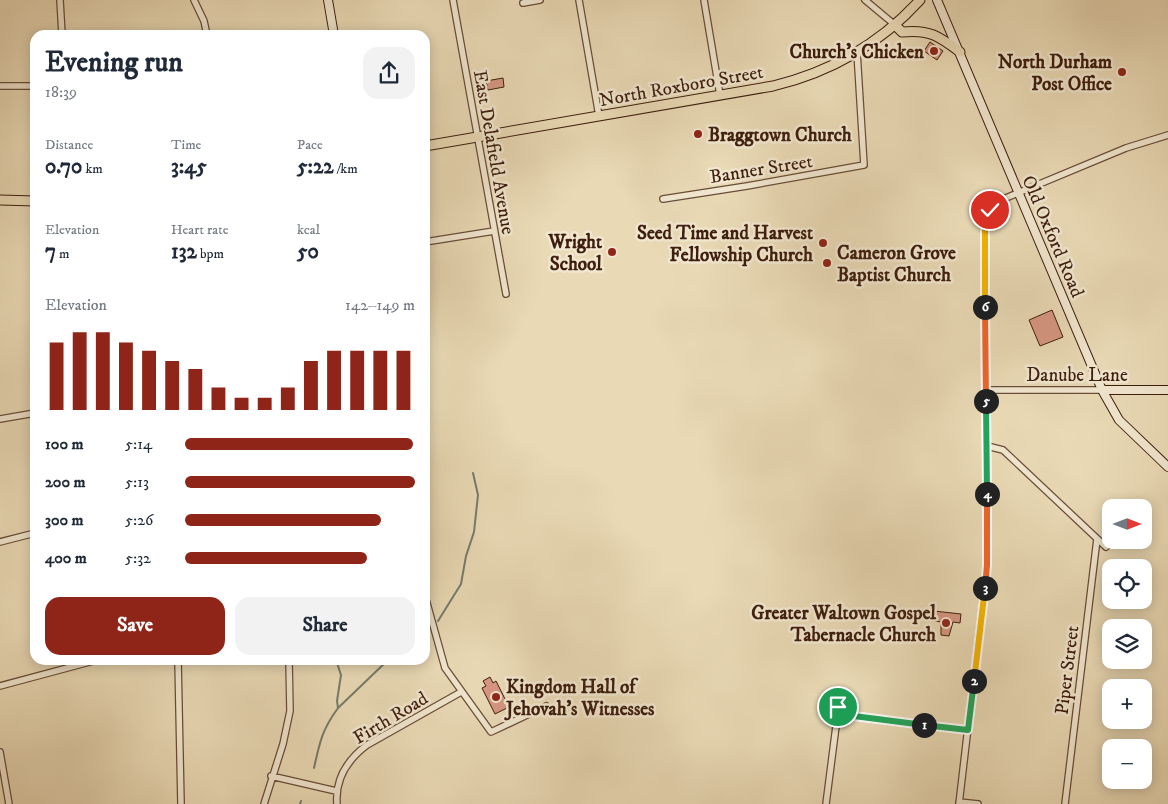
<!DOCTYPE html>
<meta charset="utf-8">
<style>
body{margin:0;font-family:"IM FELL DW Pica",serif;background:#f2f2f3;color:#1f2937;height:100vh;display:flex;flex-direction:column;font-size:19px;white-space:nowrap}
*{box-sizing:border-box;margin:0}
p{font-size:16px;color:#747a83}
.icon{flex:none;width:28px;height:28px;fill:none;stroke:currentColor;stroke-width:2;stroke-linecap:round;stroke-linejoin:round}
.map{position:relative;flex:1;overflow:hidden}
.panel{position:absolute;left:30px;top:30px;width:400px;height:635px;display:flex;flex-direction:column;background:#fff;border-radius:15px;box-shadow:0 2px 12px #0003}
.panel>*{flex:none}
.needle{width:32px;rotate:90deg}
.controls{position:absolute;left:1102px;top:499px;display:grid;gap:10px}
.controls a{display:grid;place-items:center;width:50px;height:50px;border-radius:10px;background:#fff;box-shadow:0 2px 12px #0003;font-size:25px}
.pin{position:absolute;display:grid;place-items:center;width:42px;height:42px;color:#fff;margin:-21px;border:2px solid #fff;border-radius:50%;box-shadow:0 1px 5px #0007}
.km{position:absolute;width:25px;height:25px;margin:-12px;border-radius:50%;background:#222;color:#fff;font-size:14px;line-height:25px;text-align:center}
.round{display:grid;place-items:center;flex:none;width:52px;height:52px;border-radius:15px;background:#f2f2f3}
.head{display:flex;align-items:center;justify-content:space-between;height:85px;padding:0 15px}
h1{font-size:28px;font-weight:700;line-height:38px}
.figures{display:grid;grid-template-columns:repeat(3,1fr);gap:8px;height:85px;padding:5px 15px}
.figures div{display:grid;align-content:center}
.figures b{font-size:21px;font-weight:700}
.figures small{font-size:14px;font-weight:400}
.figures p{font-size:14px}
.chart{height:140px;padding:10px 15px}
.chart p{display:flex;justify-content:space-between}
.chart svg{width:100%;height:90px;margin-top:5px;stroke:#8f2418;stroke-width:6}
.primary-button{display:flex;gap:10px;margin-top:auto;padding:10px 15px}
.primary-button a{flex:1;height:58px;border-radius:15px;background:#8f2418;color:#fff;font-size:20px;font-weight:700;line-height:58px;text-align:center}
.primary-button a+a{background:#f2f2f3;color:#1f2937}
ul{padding:0 15px;list-style:none;font-size:16px}
li{display:grid;grid-template-columns:80px 60px 1fr;align-items:center;height:38px}
li i{height:12px;border-radius:6px;background:#8f2418}
.map>svg:first-child{display:block}
.lines{fill:none;stroke-linecap:round;stroke-linejoin:round}
.stream{stroke:#747c6c;stroke-width:2}
.building{fill:#d79682;stroke:#3d1e0e}
.street-casing{stroke:#684d38;stroke-width:8}
.secondary-casing{stroke:#3d1e0e;stroke-width:10}
.primary-casing{stroke:#3d1e0e;stroke-width:11}
.street{stroke:#f1e6cf;stroke-width:5.5}
.secondary{stroke:#f1e6cf;stroke-width:8}
.primary{stroke:#e9d9b5;stroke-width:9}
.split-1-casing{stroke:#fff;stroke-width:10}
.split-2-casing{stroke:#fff;stroke-width:10}
.split-3-casing{stroke:#fff;stroke-width:10}
.split-4-casing{stroke:#fff;stroke-width:10}
.split-5-casing{stroke:#fff;stroke-width:10}
.split-6-casing{stroke:#fff;stroke-width:10}
.split-7-casing{stroke:#fff;stroke-width:10}
.split-1{stroke:#22a559;stroke-width:6}
.split-2{stroke:#22a559;stroke-width:6}
.split-3{stroke:#f5b400;stroke-width:6}
.split-4{stroke:#f0652b;stroke-width:6}
.split-5{stroke:#22a559;stroke-width:6}
.split-6{stroke:#f0652b;stroke-width:6}
.split-7{stroke:#f5b400;stroke-width:6}
.poi-dot{fill:#8f2418;stroke:#f1e6cf;stroke-width:2}
.labels{text-anchor:middle;stroke-width:5;stroke-linejoin:round;paint-order:stroke}
.poi-label{font-size:19px;font-weight:bold;fill:#3d1e0e;stroke:#f1e6cf;text-anchor:end}
.street-label{font-size:19px;fill:#3d1e0e;stroke:#f1e6cf}
</style>
<div class="map">
<svg width="1168" height="804" viewBox="0 0 1168 804">
<rect width="100%" height="100%" fill="#e9d9b5"/>
<filter id="stains"><feTurbulence type="fractalNoise" baseFrequency=".004" numOctaves="4"/><feColorMatrix values="0 0 0 0 .2 0 0 0 0 .09 0 0 0 0 .02 0 0 0 .5 -.17"/></filter>
<radialGradient id="worn" r=".72"><stop offset=".6" stop-color="#630" stop-opacity="0"/><stop offset="1" stop-color="#630" stop-opacity=".3"/></radialGradient>
<g class="lines">
<path class="stream" d="M438,621L461,584L466,556L474,532L478,495L473,473
M336,660L341,675L337,701L338,708
M314,768C320,741 322,730 338,708L388,660
M300,804L301,801"/>
</g>
<path class="building" d="M930,42L943,51L937,60L924,51Z
M503,78L504,87L488,90L486,81Z
M1052,310L1063,337L1040,346L1029,320Z
M916,609L961,614L960,623L953,622L949,636L941,635V622L915,618Z
M490,677L493,683L496,681L509,707L495,714L482,688L486,686L483,681Z"/>
<g class="lines">
<defs>
<path id="street" d="M60,0L62,35
M194,0L204,21L207,35
M453,0L506,294
M579,0L599,116
M704,0L720,95
M865,0L895,25
M523,3L540,0
M0,86H35
M663,199L747,186L864,165L857,52
M425,242L494,231
M986,390H1102
M0,419L35,413
M987,446L1003,450L1106,547
M0,542L35,533
M425,596L445,668L491,732L546,706
M178,660L181,804
M0,686L97,660
M838,714L968,730
M0,752L9,804
M271,776L336,791
M959,802L978,804
M264,804L283,744L290,711L289,660
M337,804C335,779 347,760 367,745L461,692
M826,804L839,703
M959,804L987,565L985,233C985,218 989,209 1001,200L1126,148L1168,135
M1065,804L1097,539"/>
<path id="secondary" d="M328,0L334,35
M937,0L1102,390L1119,420L1168,467
M1102,390H1168"/>
<path id="primary" d="M895,25L902,32C929,29 939,36 960,52
M425,146L773,86C831,72 879,45 920,0
M0,200L35,201"/>
</defs>
<use href="#street" class="street-casing"/>
<use href="#secondary" class="secondary-casing"/>
<use href="#primary" class="primary-casing"/>
<use href="#street" class="street"/>
<use href="#secondary" class="secondary"/>
<use href="#primary" class="primary"/>
</g>
<g class="lines">
<defs>
<path id="split-1" d="M838,707V714L924,725"/>
<path id="split-2" d="M924,725L968,730L974,681"/>
<path id="split-3" d="M974,681L985,588"/>
<path id="split-4" d="M985,588L987,565V494"/>
<path id="split-5" d="M986,401L987,494"/>
<path id="split-6" d="M985,307L986,401"/>
<path id="split-7" d="M985,307V231L990,210"/>
</defs>
<use href="#split-1" class="split-1-casing"/>
<use href="#split-2" class="split-2-casing"/>
<use href="#split-3" class="split-3-casing"/>
<use href="#split-4" class="split-4-casing"/>
<use href="#split-5" class="split-5-casing"/>
<use href="#split-6" class="split-6-casing"/>
<use href="#split-7" class="split-7-casing"/>
<use href="#split-1" class="split-1"/>
<use href="#split-2" class="split-2"/>
<use href="#split-3" class="split-3"/>
<use href="#split-4" class="split-4"/>
<use href="#split-5" class="split-5"/>
<use href="#split-6" class="split-6"/>
<use href="#split-7" class="split-7"/>
</g>
<g class="poi-dot">
<circle cx="934" cy="51" r="5"/>
<circle cx="1122" cy="72" r="5"/>
<circle cx="698" cy="134" r="5"/>
<circle cx="823" cy="243" r="5"/>
<circle cx="612" cy="252" r="5"/>
<circle cx="827" cy="263" r="5"/>
<circle cx="946" cy="623" r="5"/>
<circle cx="496" cy="697" r="5"/>
</g>
<g class="labels">
<g class="poi-label">
<text x="924" y="58">Church's Chicken</text>
<text x="1112" y="68">North Durham<tspan x="1112" dy="22">Post Office</tspan></text>
<text x="708" y="141" text-anchor="start">Braggtown Church</text>
<text x="813" y="239">Seed Time and Harvest<tspan x="813" dy="22">Fellowship Church</tspan></text>
<text x="602" y="248">Wright<tspan x="602" dy="22">School</tspan></text>
<text x="837" y="259" text-anchor="start">Cameron Grove<tspan x="837" dy="22">Baptist Church</tspan></text>
<text x="936" y="619">Greater Waltown Gospel<tspan x="936" dy="22">Tabernacle Church</tspan></text>
<text x="506" y="693" text-anchor="start">Kingdom Hall of<tspan x="506" dy="22">Jehovah’s Witnesses</tspan></text>
</g>
<g class="street-label">
<text transform="translate(681 85) rotate(-10)" y="7">North Roxboro Street</text>
<text transform="translate(495 152) rotate(80)" y="7">East Delafield Avenue</text>
<text transform="translate(761 168) rotate(-9)" y="7">Banner Street</text>
<text transform="translate(1054 236) rotate(67)" y="7">Old Oxford Road</text>
<text x="1077" y="381">Danube Lane</text>
<text transform="translate(1066 670) rotate(-83)" y="7">Piper Street</text>
<text transform="translate(390 717) rotate(-31)" y="7">Firth Road</text>
</g>
</g>
<rect width="100%" height="100%" filter="url(#stains)"/>
<rect width="100%" height="100%" fill="url(#worn)"/>
</svg>
<div class="controls">
<a><svg class="needle" viewBox="-14 -14 28 28"><path d="M0-13l5 13h-10z" fill="#e53935"/><path d="M0 13l5-13h-10z" fill="#747a83"/></svg></a>
<a><svg class="icon" aria-label="locate" viewBox="0 0 24 24"><circle cx="12" cy="12" r="6"/><path d="M12 2v4M12 18v4M2 12h4M18 12h4"/></svg></a>
<a><svg class="icon" aria-label="layers" viewBox="0 0 24 24"><path d="M12 4l9 5-9 5-9-5zM3 14l9 5 9-5"/></svg></a>
<a>+</a>
<a>−</a>
</div>
<div class="pin" style="left:838px;top:707px;background:#1e9e55"><svg class="icon" aria-label="arrive" viewBox="0 0 24 24"><path d="M6 21V4h12l-3 4 3 4H6"/></svg></div>
<div class="pin" style="left:990px;top:210px;background:#d93025"><svg class="icon" aria-label="check" viewBox="0 0 24 24"><path d="M5 12l5 5 9-10"/></svg></div>
<b class="km" style="left:924px;top:725px">1</b>
<b class="km" style="left:974px;top:681px">2</b>
<b class="km" style="left:985px;top:588px">3</b>
<b class="km" style="left:987px;top:494px">4</b>
<b class="km" style="left:986px;top:401px">5</b>
<b class="km" style="left:985px;top:307px">6</b>
<section class="panel">
<div class="head"><div><h1>Evening run</h1><p>18:39</p></div><a class="round"><svg class="icon" aria-label="share" viewBox="0 0 24 24"><path d="M12 15V3M7 8l5-5 5 5M5 13v7h14v-7"/></svg></a></div>
<div class="figures">
<div><p>Distance</p><b>0.70<small> km</small></b></div>
<div><p>Time</p><b>3:45</b></div>
<div><p>Pace</p><b>5:22<small> /km</small></b></div>
</div>
<div class="figures">
<div><p>Elevation</p><b>7<small> m</small></b></div>
<div><p>Heart rate</p><b>132<small> bpm</small></b></div>
<div><p>kcal</p><b>50</b></div>
</div>
<div class="chart"><p><span>Elevation</span>142–149 m</p>
<svg viewBox="0 0 160 44" preserveAspectRatio="none"><path d="M5 44V11M15 44V6M25 44V6M35 44V11M45 44V15M55 44V20M65 44V24M75 44V33M85 44V38M95 44V38M105 44V33M115 44V20M125 44V15M135 44V15M145 44V15M155 44V15"/></svg>
</div>
<ul>
<li><b>100 m</b>5:14<i style="width:99%"></i></li>
<li><b>200 m</b>5:13<i style="width:100%"></i></li>
<li><b>300 m</b>5:26<i style="width:85%"></i></li>
<li><b>400 m</b>5:32<i style="width:79%"></i></li>
</ul>
<div class="primary-button"><a>Save</a><a>Share</a></div>
</section>
</div>
